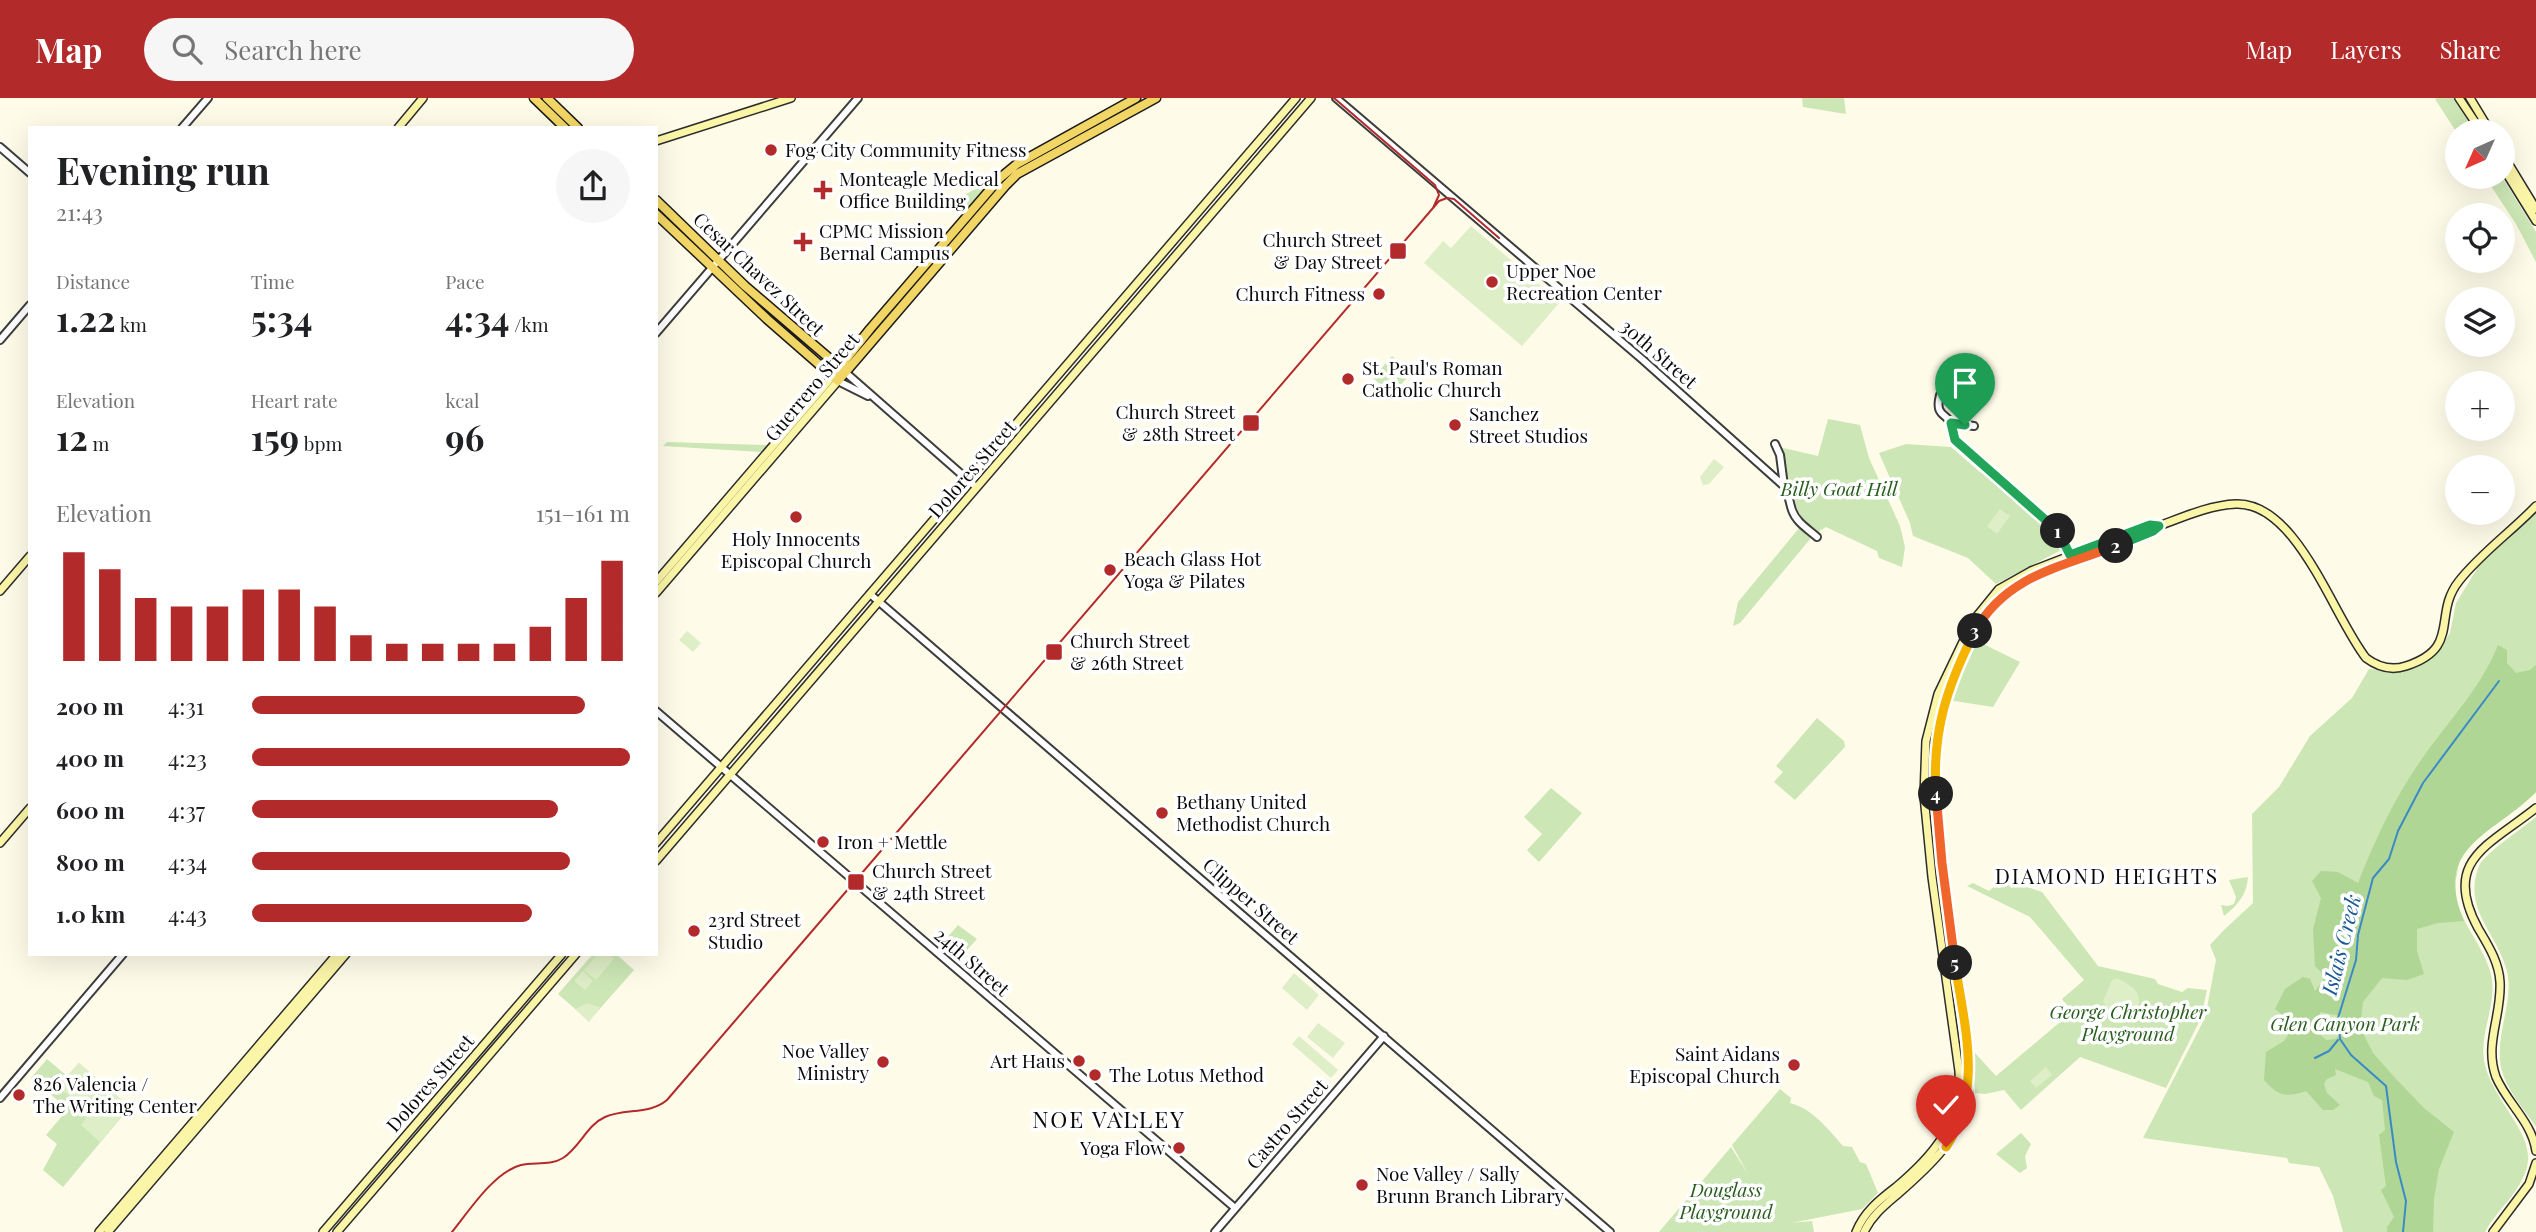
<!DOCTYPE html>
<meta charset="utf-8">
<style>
body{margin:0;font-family:"Playfair Display",serif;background:#f6f6f6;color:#202124;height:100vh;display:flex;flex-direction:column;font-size:26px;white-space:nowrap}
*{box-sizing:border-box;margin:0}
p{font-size:23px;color:#757577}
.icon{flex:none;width:38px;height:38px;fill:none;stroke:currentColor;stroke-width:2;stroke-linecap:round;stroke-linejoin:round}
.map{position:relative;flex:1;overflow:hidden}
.details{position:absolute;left:28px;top:28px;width:630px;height:830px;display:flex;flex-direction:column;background:#fff;border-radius:0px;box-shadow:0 7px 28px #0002}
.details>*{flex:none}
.needle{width:46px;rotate:225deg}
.fabs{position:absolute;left:2445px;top:21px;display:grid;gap:14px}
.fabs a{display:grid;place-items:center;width:70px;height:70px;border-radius:50%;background:#fff;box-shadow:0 7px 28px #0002;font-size:35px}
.pin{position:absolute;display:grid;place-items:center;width:60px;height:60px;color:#fff;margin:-72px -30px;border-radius:50% 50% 50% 0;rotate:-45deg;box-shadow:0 0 7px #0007}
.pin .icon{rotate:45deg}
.km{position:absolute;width:35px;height:35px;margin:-18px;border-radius:50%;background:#222;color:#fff;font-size:19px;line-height:35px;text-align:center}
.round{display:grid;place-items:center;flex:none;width:74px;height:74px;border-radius:37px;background:#f6f6f6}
.head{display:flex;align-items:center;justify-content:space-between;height:119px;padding:0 28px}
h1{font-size:38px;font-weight:700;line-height:52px}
.figures{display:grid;grid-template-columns:repeat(3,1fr);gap:10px;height:119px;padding:7px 28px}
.figures div{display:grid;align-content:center}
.figures b{font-size:35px;font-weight:700}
.figures small{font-size:19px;font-weight:400}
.figures p{font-size:19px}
.chart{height:196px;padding:14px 28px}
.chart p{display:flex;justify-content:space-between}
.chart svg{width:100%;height:126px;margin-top:7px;stroke:#b32a2b;stroke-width:6}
ul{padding:0 28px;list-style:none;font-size:23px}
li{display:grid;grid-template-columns:112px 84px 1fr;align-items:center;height:52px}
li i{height:18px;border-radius:9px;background:#b32a2b}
header{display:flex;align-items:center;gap:42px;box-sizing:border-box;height:98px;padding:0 35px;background:#b32a2b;color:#fff}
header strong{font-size:33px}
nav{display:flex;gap:38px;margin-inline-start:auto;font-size:24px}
.search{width:490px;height:63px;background:#f6f6f6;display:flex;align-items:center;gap:18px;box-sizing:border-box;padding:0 24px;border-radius:38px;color:#757577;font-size:26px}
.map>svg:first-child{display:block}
.green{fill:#cce6b5}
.forest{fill:#b0d695;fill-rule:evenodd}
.pitch{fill:#deeec6}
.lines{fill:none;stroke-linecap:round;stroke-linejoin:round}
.stream{stroke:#3b89c6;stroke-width:2}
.tertiary-casing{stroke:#3d3d3d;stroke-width:10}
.secondary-casing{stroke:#2c2c2c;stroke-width:10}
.primary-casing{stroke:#1b1b1b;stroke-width:11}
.tertiary{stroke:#fff;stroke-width:6}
.secondary{stroke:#fbf6a7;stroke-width:7}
.primary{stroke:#f2d665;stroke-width:8}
.tram{stroke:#b32a2b;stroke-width:2}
.split-1-casing{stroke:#fff;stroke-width:14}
.split-2-casing{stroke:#fff;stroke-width:14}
.split-3-casing{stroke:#fff;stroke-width:14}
.split-4-casing{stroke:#fff;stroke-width:14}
.split-5-casing{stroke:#fff;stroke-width:14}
.split-6-casing{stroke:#fff;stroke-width:14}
.split-1{stroke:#22a559;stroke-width:9}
.split-2{stroke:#22a559;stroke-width:9}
.split-3{stroke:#f0652b;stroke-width:9}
.split-4{stroke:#f5b400;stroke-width:9}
.split-5{stroke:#f0652b;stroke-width:9}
.split-6{stroke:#f5b400;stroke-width:9}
.poi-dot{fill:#b32a2b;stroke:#fff;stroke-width:2.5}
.labels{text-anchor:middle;stroke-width:7;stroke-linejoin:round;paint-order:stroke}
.poi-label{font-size:19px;fill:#0a0a0a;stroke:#fff;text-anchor:start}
.street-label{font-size:19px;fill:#0a0a0a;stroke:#fff}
.park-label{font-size:19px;font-style:italic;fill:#295e1f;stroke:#fff}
.neighbourhood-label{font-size:21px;letter-spacing:2px;fill:#0a0a0a;stroke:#fff}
.water-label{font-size:21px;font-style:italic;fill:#1b5b95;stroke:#fff}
.quarter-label{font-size:23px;letter-spacing:2px;fill:#0a0a0a;stroke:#fff}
</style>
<header>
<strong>Map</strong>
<div class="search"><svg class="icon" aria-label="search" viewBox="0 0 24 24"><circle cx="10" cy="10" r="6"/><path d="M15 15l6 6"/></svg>Search here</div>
<nav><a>Map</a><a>Layers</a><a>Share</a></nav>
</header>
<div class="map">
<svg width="2536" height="1134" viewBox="0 0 2536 1134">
<rect width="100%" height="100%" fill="#fefbe9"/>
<path class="green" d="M1802,0H1844L1846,16L1803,9Z
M2437,0H2455L2475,33H2457V35L2435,1Z
M998,78L964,114L962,108L956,109L954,105L956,102Z
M2485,79H2502L2536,134V164L2516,126Z
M1392,258L1411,275L1392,297L1373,280Z
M1828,321L1860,327L1869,360L1900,428L1905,449L1902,469L1879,460L1877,453L1826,429L1818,434C1802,422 1796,415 1794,395L1784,388V361L1779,349L1818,358Z
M667,344L767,347L761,354L663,348Z
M1906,346L1951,349L1980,374L1993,379L2055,433L2063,451L1996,486L1968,460L1913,438L1910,425L1879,355Z
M2536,414V694C2513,717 2477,731 2461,760C2458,765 2458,771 2457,776C2448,814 2480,839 2490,873C2500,904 2477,935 2485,967C2493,1001 2530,1032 2528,1062C2526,1090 2497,1111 2485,1134H2343L2333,1098L2319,1069L2289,1065L2287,1060L2143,1040L2205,920L2216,862L2210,847L2224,832L2253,805L2252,716L2279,689L2310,638L2352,600L2369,571L2404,573L2438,554L2450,535L2456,505L2480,466Z
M1800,429L1811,440L1740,525L1733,528L1738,504Z
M1975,542L2020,564L1993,609L1948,602L1963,562Z
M1817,620L1844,643L1845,649L1795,702L1774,684L1783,674L1776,668Z
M1551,690L1582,715L1539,764L1527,752L1542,736L1524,719Z
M2536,719V1029C2526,1014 2511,997 2504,979C2490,944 2515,908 2507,873C2497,834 2462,812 2479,768C2484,756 2524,729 2536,719Z
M2248,779C2247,796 2238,807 2224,818L2221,807L2228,808L2234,806L2236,799L2229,782Z
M1973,785L1989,793L1995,788L1999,790L2005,786L2017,788L2018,786L2042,794L2098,868L2155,881L2158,886L2182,894L2188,890L2207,892L2201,920L2166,990L2080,959L2021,1012L2004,992L1985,996L1975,995V955L1996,978L2072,914L2062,901L2084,882L2030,819L1967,788Z
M958,827L977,841L958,862L941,847Z
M593,856H616L634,872L589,923L558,896Z
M47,961L67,978L79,965L130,1009L63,1089L43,1072L57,1046L46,1037L68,1011L31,980Z
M1780,991L1791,1000L1790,1005C1812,1010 1829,1032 1843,1048L1852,1049L1860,1064L1866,1066L1878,1095L1862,1111L1791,1125L1812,1123L1814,1134H1659L1731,1049L1748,1076L1732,1047Z
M2021,1035L2031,1046L2025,1058L2027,1070L2020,1075L1996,1056Z"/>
<path class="forest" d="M2498,547L2507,552V565L2516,575L2530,572L2536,567V694C2494,737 2432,748 2464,823L2438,825L2417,831V853L2424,876L2407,882L2382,880L2363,904L2360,929L2373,955L2396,981L2424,1010L2454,1034L2439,1071L2434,1101L2433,1134H2387V1129L2394,1119L2381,1092L2386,1088L2379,1037L2385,1032L2382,1002L2374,998L2368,984L2335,971L2336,977L2327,981L2324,986L2327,995L2340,1007L2333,1012H2323L2306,993C2286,1000 2278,998 2264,982L2266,954L2284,943L2295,927L2275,911L2285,891L2303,879L2310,881L2315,893L2324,881L2322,875L2315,868L2313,831L2321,800L2312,783L2321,773L2338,774L2358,785C2376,739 2397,695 2426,655C2452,619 2482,588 2498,547ZM2320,914L2341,918L2342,935L2335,941L2326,942L2321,937Z"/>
<path class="pitch" d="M1471,128L1560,204L1522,248L1424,165L1443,143L1451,150Z
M1714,361L1724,369L1709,386L1703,387L1700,379Z
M2000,411L2010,418L1997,436L1987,428Z
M687,533L701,545L693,554L679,542Z
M598,856H608L614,861L596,882L584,872Z
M583,873L593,883L585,892L574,883Z
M1294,875L1319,897L1307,912L1282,890Z
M2117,880C2129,887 2140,890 2139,906L2126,917C2114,917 2109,913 2103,903L2112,882Z
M587,905L600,909L589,924L575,911Z
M1318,925L1345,945L1333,960L1307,939Z
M1299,938L1338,972L1331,980L1292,946Z
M79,965L130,1009L100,1044L81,1027L90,1015L58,989Z
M2046,969L2052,977L2036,990L2030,983Z"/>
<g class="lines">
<path class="stream" d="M2315,960L2329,953L2338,942
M2403,1134L2406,1103L2396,1064L2386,988L2351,957L2340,941L2338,920L2356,862L2358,837L2373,780L2389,761L2398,733L2423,685L2499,583"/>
<defs>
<path id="tertiary" d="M1336,0L1643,262L1784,388C1789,396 1789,403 1792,412C1796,424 1808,431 1817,439
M182,30L208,0
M0,49L30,75
M656,235L858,0
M0,242L30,207
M845,274L976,389
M838,283L868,298
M1940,297C1934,320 1948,314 1953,329C1955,334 1954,338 1955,342L2056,431L2064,443L2070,457
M1951,325L1974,328
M1775,346L1780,357L1784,388
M870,496L1610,1134
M656,613L1235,1110
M0,1000L123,856
M1215,1134L1384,938"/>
<path id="secondary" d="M2459,0L2481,33
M2470,0L2490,33
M398,30L423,0
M656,43L791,0
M2502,55L2536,111
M2502,68L2536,123
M656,484L832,279
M0,493L30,458
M656,495L838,283
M2536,710C2490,747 2441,762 2478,830C2488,847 2499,864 2500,884C2502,917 2484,946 2496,979C2507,1005 2532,1024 2536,1053
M0,745L30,710
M656,745L1296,0
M656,763L1311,0
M99,1134L337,856
M108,1134L346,856
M323,1134L562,856
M337,1134L576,856
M1856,1134C1864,1114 1879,1102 1896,1089C1933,1058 1962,1025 1959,973L1932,779L1924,698L1926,643L1938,596L1973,523L1999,491L2031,473L2150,427L2159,428
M1864,1134C1872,1117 1885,1107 1899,1095C1930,1068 1960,1041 1968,998C1973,965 1965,931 1960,898C1952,842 1944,786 1938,730C1935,698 1932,666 1937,635C1942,607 1951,580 1964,555C1979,525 1994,500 2024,483L2153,433L2159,428C2183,419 2210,407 2236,406C2297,404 2333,518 2366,560C2378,569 2391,573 2406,568C2462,550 2432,517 2459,483C2481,455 2511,434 2536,408
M2493,1134L2529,1086L2536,1065"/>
<path id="primary" d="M534,0L565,30
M547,0L578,30
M656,102L745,188L843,272
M656,116L767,221L838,283L1006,87L1017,76L1156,0
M832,279L870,231L1000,80L1017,66L1136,0"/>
</defs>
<use href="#tertiary" class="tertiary-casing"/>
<use href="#secondary" class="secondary-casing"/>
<use href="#primary" class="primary-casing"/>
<use href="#tertiary" class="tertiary"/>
<use href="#secondary" class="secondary"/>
<use href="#primary" class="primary"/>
<path class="tram" d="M1334,0L1435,87L1439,97L1433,110
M452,1134C469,1113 494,1074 521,1067C535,1064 550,1068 563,1060C580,1049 587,1027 605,1019C626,1010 649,1017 667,1002L1439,103L1447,100L1454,101L1499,140"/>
</g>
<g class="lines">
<defs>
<path id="split-1" d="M1965,327L1951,325L1955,342L2058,433"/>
<path id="split-2" d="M2058,433L2070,457L2150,427L2159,428L2153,433L2116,448"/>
<path id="split-3" d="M1975,533C2006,478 2060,469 2116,448"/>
<path id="split-4" d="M1936,696C1932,633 1947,588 1975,533"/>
<path id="split-5" d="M1936,696L1942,765L1955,865"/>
<path id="split-6" d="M1946,1049C1984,992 1964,927 1955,865"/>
</defs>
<use href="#split-1" class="split-1-casing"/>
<use href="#split-2" class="split-2-casing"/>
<use href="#split-3" class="split-3-casing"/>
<use href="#split-4" class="split-4-casing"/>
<use href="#split-5" class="split-5-casing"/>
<use href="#split-6" class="split-6-casing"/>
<use href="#split-1" class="split-1"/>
<use href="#split-2" class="split-2"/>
<use href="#split-3" class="split-3"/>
<use href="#split-4" class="split-4"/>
<use href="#split-5" class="split-5"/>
<use href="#split-6" class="split-6"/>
</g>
<g class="poi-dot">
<circle cx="771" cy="52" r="7"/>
<path d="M819.5 81.5h7v7h7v7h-7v7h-7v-7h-7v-7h7z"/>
<path d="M799.5 133.5h7v7h7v7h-7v7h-7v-7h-7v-7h7z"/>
<rect x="1389" y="144" width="18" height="18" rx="3.5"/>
<circle cx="1492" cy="184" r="7"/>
<circle cx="1379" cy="196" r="7"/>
<circle cx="1348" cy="281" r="7"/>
<rect x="1242" y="316" width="18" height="18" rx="3.5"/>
<circle cx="1455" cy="327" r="7"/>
<circle cx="796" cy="419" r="7"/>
<circle cx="1110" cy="472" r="7"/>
<rect x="1045" y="545" width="18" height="18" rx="3.5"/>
<circle cx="1162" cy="715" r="7"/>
<circle cx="823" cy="744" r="7"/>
<rect x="847" y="775" width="18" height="18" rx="3.5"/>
<circle cx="694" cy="833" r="7"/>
<circle cx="1079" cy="963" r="7"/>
<circle cx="883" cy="964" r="7"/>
<circle cx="1794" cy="967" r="7"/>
<circle cx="1095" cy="977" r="7"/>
<circle cx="19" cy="997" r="7"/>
<circle cx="1179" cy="1050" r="7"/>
<circle cx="1362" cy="1087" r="7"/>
</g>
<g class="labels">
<g class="poi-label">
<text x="785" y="59">Fog City Community Fitness</text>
<text x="839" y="88">Monteagle Medical<tspan x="839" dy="22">Office Building</tspan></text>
<text x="819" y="140">CPMC Mission<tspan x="819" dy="22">Bernal Campus</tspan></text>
<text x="1382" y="149" text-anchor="end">Church Street<tspan x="1382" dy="22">&amp; Day Street</tspan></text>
<text x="1506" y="180">Upper Noe<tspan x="1506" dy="22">Recreation Center</tspan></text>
<text x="1365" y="203" text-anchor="end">Church Fitness</text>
<text x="1362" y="277">St. Paul's Roman<tspan x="1362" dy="22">Catholic Church</tspan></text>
<text x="1235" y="321" text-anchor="end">Church Street<tspan x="1235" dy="22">&amp; 28th Street</tspan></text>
<text x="1469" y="323">Sanchez<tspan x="1469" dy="22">Street Studios</tspan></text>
<text x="796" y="448" text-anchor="middle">Holy Innocents<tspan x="796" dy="22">Episcopal Church</tspan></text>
<text x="1124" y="468">Beach Glass Hot<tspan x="1124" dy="22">Yoga &amp; Pilates</tspan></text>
<text x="1070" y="550">Church Street<tspan x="1070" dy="22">&amp; 26th Street</tspan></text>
<text x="1176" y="711">Bethany United<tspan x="1176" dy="22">Methodist Church</tspan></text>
<text x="837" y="751">Iron + Mettle</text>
<text x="872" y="780">Church Street<tspan x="872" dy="22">&amp; 24th Street</tspan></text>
<text x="708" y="829">23rd Street<tspan x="708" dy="22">Studio</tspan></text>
<text x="869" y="960" text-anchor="end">Noe Valley<tspan x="869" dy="22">Ministry</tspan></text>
<text x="1780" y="963" text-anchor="end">Saint Aidans<tspan x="1780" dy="22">Episcopal Church</tspan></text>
<text x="1065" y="970" text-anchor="end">Art Haus</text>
<text x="1109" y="984">The Lotus Method</text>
<text x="33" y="993">826 Valencia /<tspan x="33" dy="22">The Writing Center</tspan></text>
<text x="1165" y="1057" text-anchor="end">Yoga Flow</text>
<text x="1376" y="1083">Noe Valley / Sally<tspan x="1376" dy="22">Brunn Branch Library</tspan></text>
</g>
<g class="street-label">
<text transform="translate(759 176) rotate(43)" y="7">Cesar Chavez Street</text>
<text transform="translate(1659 256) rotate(41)" y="7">30th Street</text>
<text transform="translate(812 289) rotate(-50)" y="7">Guerrero Street</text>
<text transform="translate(972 371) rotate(-49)" y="7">Dolores Street</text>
<text transform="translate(1251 803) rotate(41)" y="7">Clipper Street</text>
<text transform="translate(972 864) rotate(41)" y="7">24th Street</text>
<text transform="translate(430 985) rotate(-49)" y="7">Dolores Street</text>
<text transform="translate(1287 1026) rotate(-49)" y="7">Castro Street</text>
</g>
<g class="park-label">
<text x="1839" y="398">Billy Goat Hill</text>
<text x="2128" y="921">George Christopher<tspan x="2128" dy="22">Playground</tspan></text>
<text x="2345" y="933">Glen Canyon Park</text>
<text x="1726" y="1099">Douglass<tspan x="1726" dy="22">Playground</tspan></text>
</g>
<g class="neighbourhood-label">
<text x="2107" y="786">DIAMOND HEIGHTS</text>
</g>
<g class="water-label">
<text transform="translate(2342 847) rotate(-76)" y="7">Islais Creek</text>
</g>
<g class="quarter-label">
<text x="1109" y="1030">NOE VALLEY</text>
</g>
</g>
</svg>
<div class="fabs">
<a><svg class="needle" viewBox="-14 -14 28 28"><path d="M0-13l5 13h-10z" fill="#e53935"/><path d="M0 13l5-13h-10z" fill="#757577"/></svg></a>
<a><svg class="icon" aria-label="locate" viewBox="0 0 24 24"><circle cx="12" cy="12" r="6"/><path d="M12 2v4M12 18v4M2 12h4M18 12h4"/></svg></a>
<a><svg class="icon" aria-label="layers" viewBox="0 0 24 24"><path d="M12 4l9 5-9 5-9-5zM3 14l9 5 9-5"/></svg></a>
<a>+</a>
<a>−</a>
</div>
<div class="pin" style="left:1965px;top:327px;background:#1e9e55"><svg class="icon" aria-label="arrive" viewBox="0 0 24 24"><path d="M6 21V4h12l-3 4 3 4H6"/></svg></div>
<div class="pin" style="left:1946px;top:1049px;background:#d93025"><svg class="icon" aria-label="check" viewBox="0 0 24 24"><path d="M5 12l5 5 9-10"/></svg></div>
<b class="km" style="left:2058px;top:433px">1</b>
<b class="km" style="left:2116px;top:448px">2</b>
<b class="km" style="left:1975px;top:533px">3</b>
<b class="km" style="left:1936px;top:696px">4</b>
<b class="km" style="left:1955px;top:865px">5</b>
<section class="details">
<div class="head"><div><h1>Evening run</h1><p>21:43</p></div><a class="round"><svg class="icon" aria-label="share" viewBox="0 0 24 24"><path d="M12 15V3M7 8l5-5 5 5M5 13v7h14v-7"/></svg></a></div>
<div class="figures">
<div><p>Distance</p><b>1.22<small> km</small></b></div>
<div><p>Time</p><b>5:34</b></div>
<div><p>Pace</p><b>4:34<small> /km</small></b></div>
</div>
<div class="figures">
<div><p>Elevation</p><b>12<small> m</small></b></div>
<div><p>Heart rate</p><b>159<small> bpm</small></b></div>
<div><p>kcal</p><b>96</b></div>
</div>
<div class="chart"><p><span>Elevation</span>151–161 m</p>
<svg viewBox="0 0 160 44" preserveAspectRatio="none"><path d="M5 44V6M15 44V12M25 44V22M35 44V25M45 44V25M55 44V19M65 44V19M75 44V25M85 44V35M95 44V38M105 44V38M115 44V38M125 44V38M135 44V32M145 44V22M155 44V9"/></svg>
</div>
<ul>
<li><b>200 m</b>4:31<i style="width:88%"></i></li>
<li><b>400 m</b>4:23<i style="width:100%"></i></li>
<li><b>600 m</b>4:37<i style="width:81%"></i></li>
<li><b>800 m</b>4:34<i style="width:84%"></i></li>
<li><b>1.0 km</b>4:43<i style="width:74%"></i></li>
</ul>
</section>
</div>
